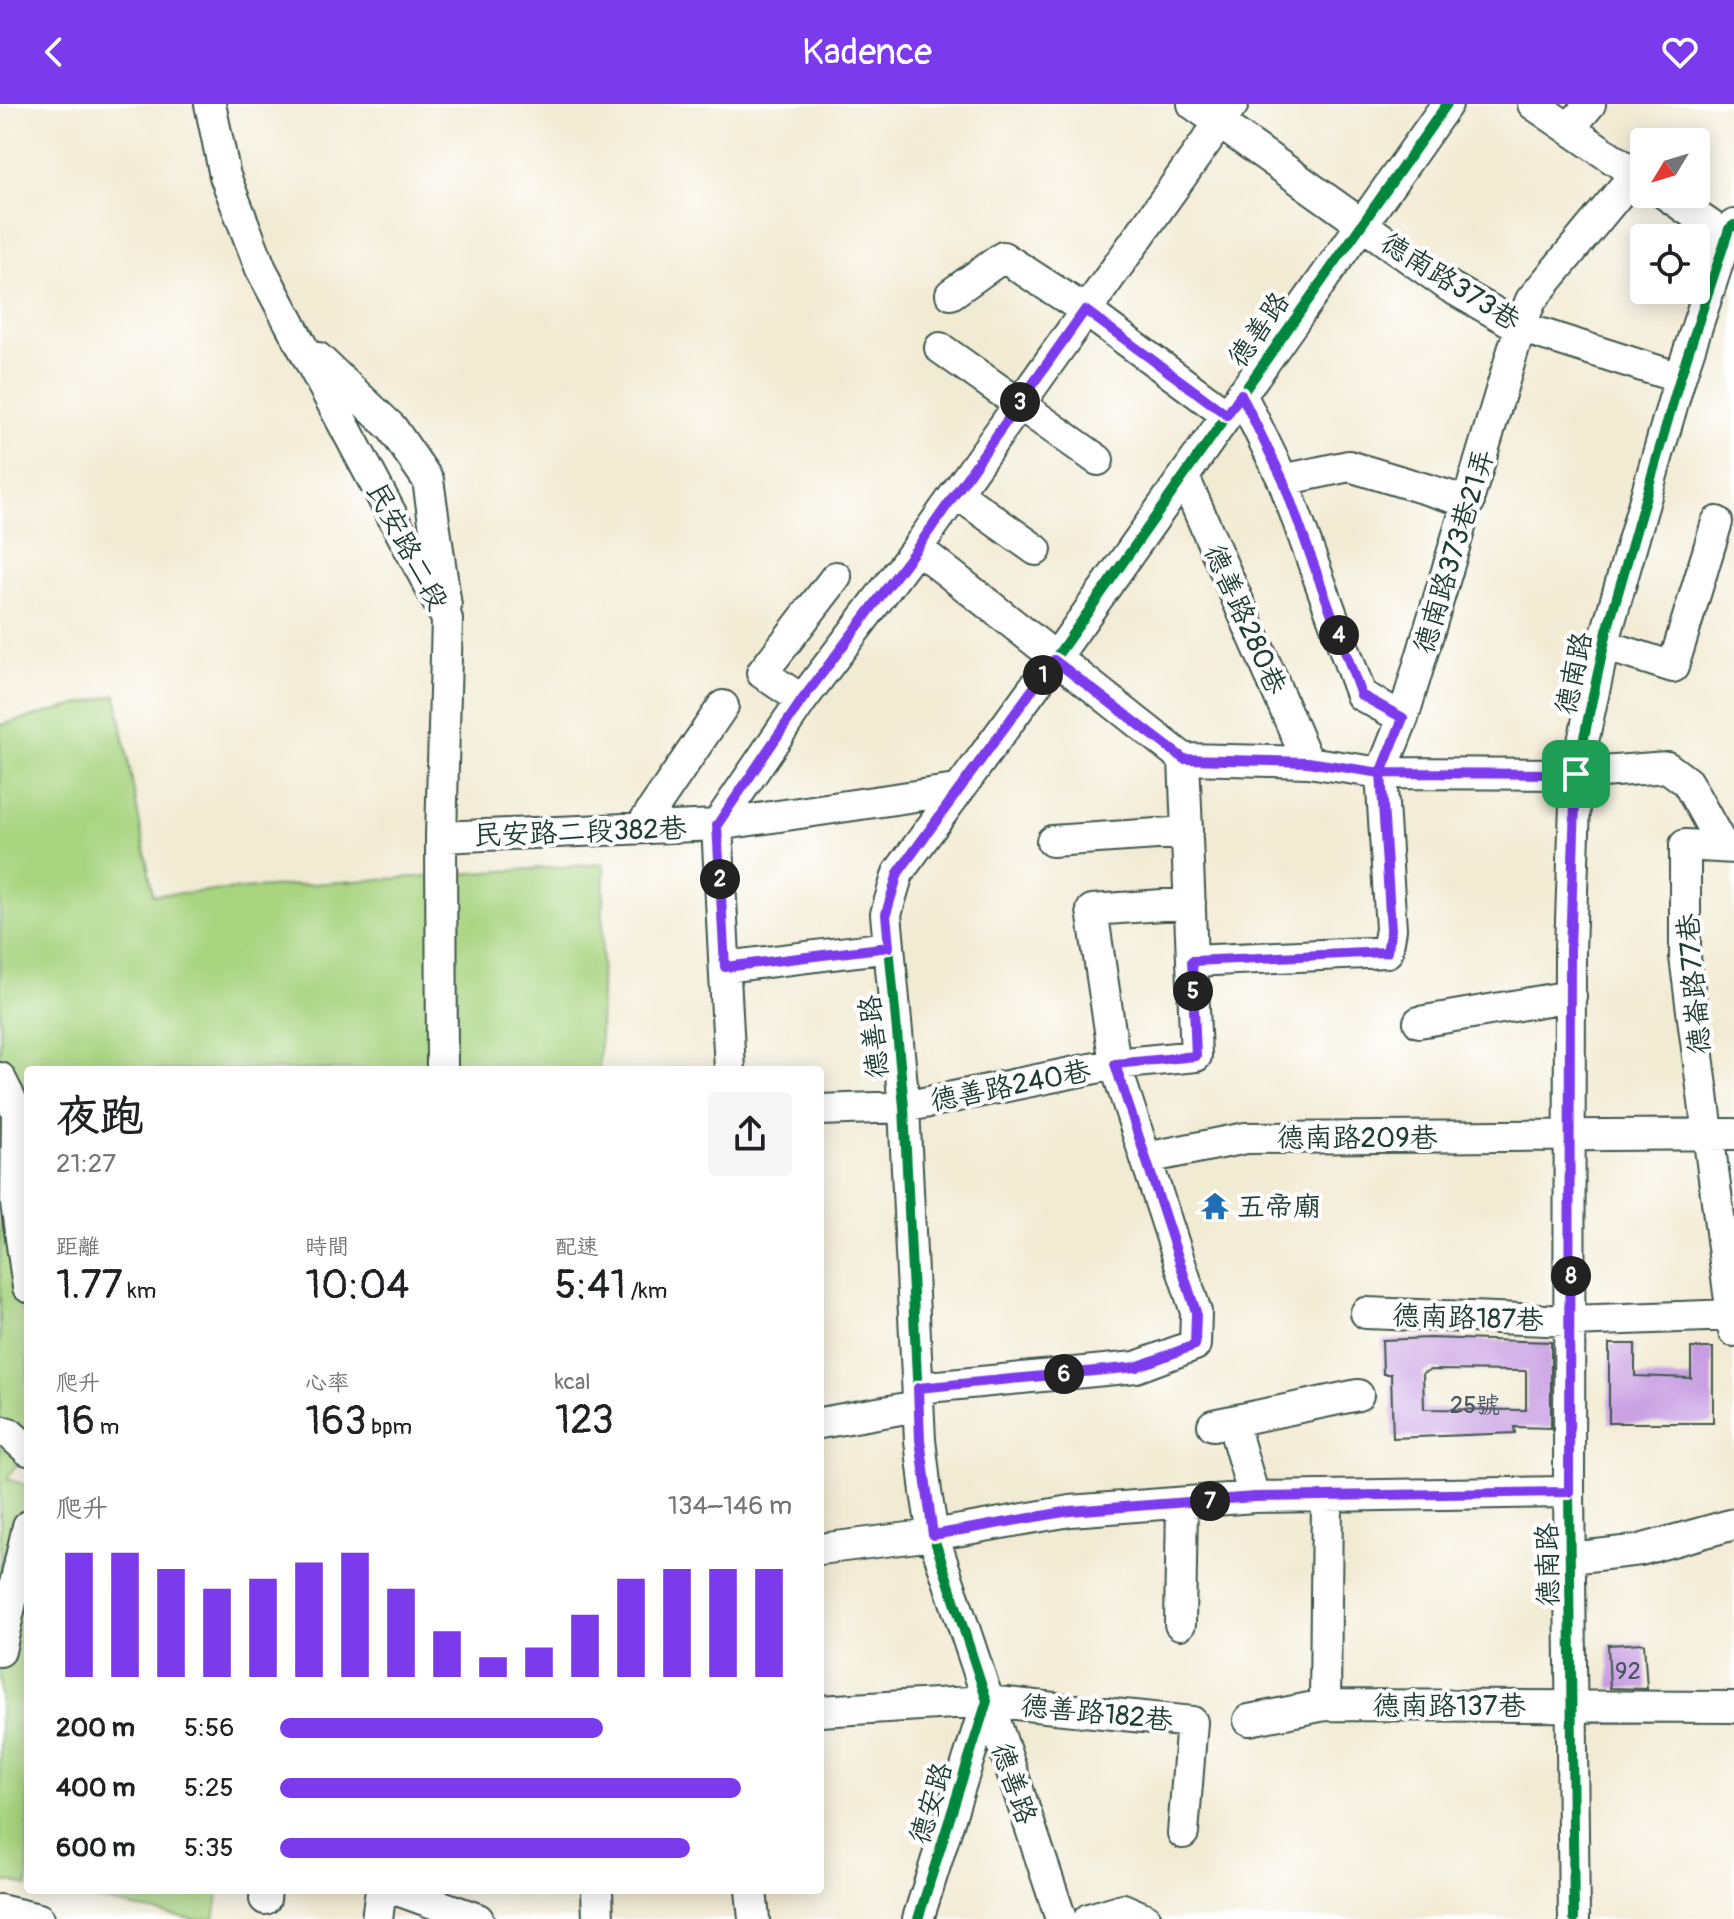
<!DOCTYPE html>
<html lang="zh-TW">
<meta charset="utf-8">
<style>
body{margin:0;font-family:Pangolin,"LXGW WenKai TC",sans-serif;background:#f6f6f6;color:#202124;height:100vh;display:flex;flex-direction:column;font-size:30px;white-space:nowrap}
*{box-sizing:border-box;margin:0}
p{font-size:26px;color:#757577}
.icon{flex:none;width:44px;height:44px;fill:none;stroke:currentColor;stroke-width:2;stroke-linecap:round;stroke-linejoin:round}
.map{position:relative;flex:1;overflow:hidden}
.details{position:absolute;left:24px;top:962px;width:800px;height:828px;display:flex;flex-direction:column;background:#fff;border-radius:8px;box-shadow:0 4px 20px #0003}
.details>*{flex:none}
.needle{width:52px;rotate:232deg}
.buttons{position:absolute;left:1630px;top:24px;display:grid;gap:16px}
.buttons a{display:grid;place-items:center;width:80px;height:80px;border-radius:8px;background:#fff;box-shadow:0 4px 20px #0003;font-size:40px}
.pin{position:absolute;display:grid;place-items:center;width:68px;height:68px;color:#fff;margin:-34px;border-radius:16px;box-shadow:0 4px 12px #0006}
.km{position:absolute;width:40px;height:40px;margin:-20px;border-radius:50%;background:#222;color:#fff;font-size:22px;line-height:40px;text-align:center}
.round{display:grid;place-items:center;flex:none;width:84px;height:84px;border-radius:8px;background:#f6f6f6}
.summary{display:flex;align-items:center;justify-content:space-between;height:136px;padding:0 32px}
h1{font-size:44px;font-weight:600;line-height:60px}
.metrics{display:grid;grid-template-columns:repeat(3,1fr);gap:12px;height:136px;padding:8px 32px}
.metrics div{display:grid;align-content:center}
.metrics b{font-size:40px;font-weight:600}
.metrics small{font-size:22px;font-weight:400}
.metrics p{font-size:22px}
.chart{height:224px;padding:16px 32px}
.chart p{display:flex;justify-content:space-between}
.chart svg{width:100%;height:144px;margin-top:8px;stroke:#7c3aed;stroke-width:6}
ul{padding:0 32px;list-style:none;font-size:26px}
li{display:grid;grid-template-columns:128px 96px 1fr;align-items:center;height:60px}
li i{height:20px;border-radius:10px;background:#7c3aed}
header{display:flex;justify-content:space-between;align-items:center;height:104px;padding:0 32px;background:#7c3aed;color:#fff;font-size:36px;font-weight:600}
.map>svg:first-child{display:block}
.green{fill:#a8d480;stroke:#64885a;stroke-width:2}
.building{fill:#c89ee2;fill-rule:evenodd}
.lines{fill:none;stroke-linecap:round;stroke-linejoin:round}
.minor-casing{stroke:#3f574c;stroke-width:34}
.minor{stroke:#fff;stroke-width:30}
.cycleway-casing{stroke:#fff;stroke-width:15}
.cycleway{stroke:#00873e;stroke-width:10}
.route-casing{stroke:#fff;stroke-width:16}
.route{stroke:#7c3aed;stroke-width:10}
.labels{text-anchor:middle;stroke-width:8;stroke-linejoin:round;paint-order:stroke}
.number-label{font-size:24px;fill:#495560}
.street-label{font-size:28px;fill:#1f3d34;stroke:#fff}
.poi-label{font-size:28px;fill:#1f3d34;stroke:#fff;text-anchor:start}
</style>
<header><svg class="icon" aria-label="back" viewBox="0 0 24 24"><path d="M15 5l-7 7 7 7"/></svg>Kadence<svg class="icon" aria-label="heart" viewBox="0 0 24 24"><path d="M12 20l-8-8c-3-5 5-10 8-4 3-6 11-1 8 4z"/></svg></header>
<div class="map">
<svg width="1734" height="1815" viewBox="0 0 1734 1815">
<rect width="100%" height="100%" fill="#fff"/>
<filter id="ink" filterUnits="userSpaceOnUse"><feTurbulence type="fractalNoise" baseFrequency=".0125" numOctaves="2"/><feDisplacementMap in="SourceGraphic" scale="16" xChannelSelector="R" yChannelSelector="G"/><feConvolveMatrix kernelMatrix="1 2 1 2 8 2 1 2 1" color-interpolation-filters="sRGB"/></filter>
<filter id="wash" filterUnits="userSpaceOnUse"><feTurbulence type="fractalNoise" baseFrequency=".006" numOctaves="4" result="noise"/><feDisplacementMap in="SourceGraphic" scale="32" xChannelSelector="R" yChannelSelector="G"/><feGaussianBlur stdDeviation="1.8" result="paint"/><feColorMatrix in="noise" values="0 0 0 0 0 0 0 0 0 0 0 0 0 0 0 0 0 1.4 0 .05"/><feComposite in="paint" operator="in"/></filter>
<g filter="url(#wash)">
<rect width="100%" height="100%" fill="#f2ebd4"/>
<path class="green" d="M116,591L153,791L604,760L599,966H28V1344L7,1375L28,1382V1782L0,1776V621Z
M48,1786H219L214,1815H191Z"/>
<g id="blocks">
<path class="building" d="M1430,1234L1551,1238V1324L1514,1323L1515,1329L1393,1334L1391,1270H1383L1382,1236ZM1430,1266L1526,1267V1306L1424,1305L1423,1269Z
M1609,1240H1635V1272L1691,1274V1244H1713V1319H1609Z
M1644,1539L1647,1585L1610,1584L1608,1541Z"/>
</g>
</g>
<g filter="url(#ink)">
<use href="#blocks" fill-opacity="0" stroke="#3f574c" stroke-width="2"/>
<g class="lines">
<defs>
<path id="minor" d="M210,0L225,72L261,165L447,515L441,733L442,966
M1193,0L1450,183L1520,223L1680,274
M1533,0L1644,76
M1569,25L1590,0
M1665,90L1727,133
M951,190L1003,153L1085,206L1227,311
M940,244L1098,356
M318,254L392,324L428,376L446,502
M1241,290L1283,376L1361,591L1403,614
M1184,373L1308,658
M1283,376L1349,362L1469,398
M956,389L1036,446
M917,444L1184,655L1308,658L1381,669L1576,670L1667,663L1687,678L1722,741
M1604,541L1673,563L1717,418
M802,596L762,569L836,473
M640,724L723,602
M441,733L717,721L956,686
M1052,737L1187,728L1184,655
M1734,744L1685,741V853L1734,1227
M1192,857L1387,848L1391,825L1381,669L1403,614L1520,223L1531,196L1635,70
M725,863L889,843
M1419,918L1571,892
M730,966L717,721L802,596L917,444L1233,0
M0,974L17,1008L16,1099L28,1183
M820,1006L904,1003L1115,960L1196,952L1187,735
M1146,1054L1246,1034L1734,1030
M1366,1209L1571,1217L1734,1211
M918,1284L1136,1263L1195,1241L1196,1208L1115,960L1092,806L1190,799
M1232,1317L1254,1393
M820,1319L918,1302
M1213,1321L1358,1291
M0,1327L9,1329L28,1346
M820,1445L933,1431L1070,1407L1254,1393L1569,1388
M1571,1454L1640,1446L1734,1420
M1180,1520L1182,1399
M0,1547L28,1422
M1325,1601L1327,1394
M820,1607L987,1597L1192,1618L1183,1729
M1249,1616L1325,1601L1734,1603
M397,1786L478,1815
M597,1786L598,1815
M751,1786L754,1815
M265,1795L266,1786
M0,1806L39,1815
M377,1815L381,1786
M918,1815L987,1597
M1061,1815L933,1431L926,1388L920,1336L904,1003L886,810L898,769L1054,556L1447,0
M1089,1815L1123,1805L1146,1815
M1574,1815L1569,1388L1570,846L1576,670L1607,527L1680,274L1729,125L1734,121"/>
</defs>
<use href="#minor" class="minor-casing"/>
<use href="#minor" class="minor"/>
<defs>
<path id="cycleway" d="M918,1815L987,1597L933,1431L920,1336L904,1003L886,810L898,769L1054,556L1447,0
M1574,1815L1569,1388L1570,846L1576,670L1607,527L1680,274L1729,125L1734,121"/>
</defs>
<use href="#cycleway" class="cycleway-casing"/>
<use href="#cycleway" class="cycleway"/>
</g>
</g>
<g class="lines" filter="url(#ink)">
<defs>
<path id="route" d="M1576,670L1381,669L1308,658L1184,655L1054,556L898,769L886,810L889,843L725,863L717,721L802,596L917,444L1085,206L1227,311L1241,290L1283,376L1361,591L1403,614L1381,669L1391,825L1387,848L1192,857L1196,952L1115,960L1196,1208L1195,1241L1136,1263L918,1284L920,1336L933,1431L1070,1407L1254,1393L1569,1388L1570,846L1576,670"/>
</defs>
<use href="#route" class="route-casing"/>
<use href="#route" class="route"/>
</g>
<defs>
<symbol id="temple-bare" viewBox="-9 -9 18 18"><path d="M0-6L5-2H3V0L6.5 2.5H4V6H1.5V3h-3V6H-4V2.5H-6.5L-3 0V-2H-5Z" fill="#1f6fb2" stroke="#fff" stroke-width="2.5" paint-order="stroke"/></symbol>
</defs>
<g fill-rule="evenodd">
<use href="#temple-bare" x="1195" y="1082" width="40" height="40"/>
</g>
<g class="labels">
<g class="number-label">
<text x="1475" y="1309">25號</text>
<text x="1628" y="1575">92</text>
</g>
<g class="street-label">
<text transform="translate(1451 177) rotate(32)" y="10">德南路373巷</text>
<text transform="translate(1258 225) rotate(-55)" y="10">德善路</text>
<text transform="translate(408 442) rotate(62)" y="10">民安路二段</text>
<text transform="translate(1453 447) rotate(-73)" y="10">德南路373巷21弄</text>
<text transform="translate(1246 515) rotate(66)" y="10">德善路280巷</text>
<text transform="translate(1573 569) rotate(-78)" y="10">德南路</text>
<text transform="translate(580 727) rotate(-2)" y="10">民安路二段382巷</text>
<text transform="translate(1693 880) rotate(-95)" y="10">德崙路77巷</text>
<text transform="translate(873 933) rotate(-96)" y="10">德善路</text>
<text transform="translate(1010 981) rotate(-11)" y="10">德善路240巷</text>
<text x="1357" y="1043">德南路209巷</text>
<text transform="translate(1468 1213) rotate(2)" y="10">德南路187巷</text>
<text transform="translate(1547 1461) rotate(-91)" y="10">德南路</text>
<text x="1449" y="1611">德南路137巷</text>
<text transform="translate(1097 1608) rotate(6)" y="10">德善路182巷</text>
<text transform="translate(1015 1679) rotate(71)" y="10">德善路</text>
<text transform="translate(930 1699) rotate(-73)" y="10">德安路</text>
</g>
<g class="poi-label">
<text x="1237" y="1112">五帝廟</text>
</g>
</g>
</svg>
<div class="buttons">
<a><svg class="needle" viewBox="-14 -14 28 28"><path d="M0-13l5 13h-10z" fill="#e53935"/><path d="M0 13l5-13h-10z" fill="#757577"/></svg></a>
<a><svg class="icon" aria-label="locate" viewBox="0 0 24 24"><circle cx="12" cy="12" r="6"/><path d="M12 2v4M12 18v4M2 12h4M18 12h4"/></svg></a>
</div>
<div class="pin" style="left:1576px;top:670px;background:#1e9e55"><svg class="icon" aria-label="arrive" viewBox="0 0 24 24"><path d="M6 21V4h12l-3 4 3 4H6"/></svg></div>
<b class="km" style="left:1043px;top:571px">1</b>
<b class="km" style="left:720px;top:775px">2</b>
<b class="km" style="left:1020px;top:298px">3</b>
<b class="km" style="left:1339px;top:531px">4</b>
<b class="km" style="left:1193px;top:887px">5</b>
<b class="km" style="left:1064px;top:1270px">6</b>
<b class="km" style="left:1210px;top:1397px">7</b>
<b class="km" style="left:1571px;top:1172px">8</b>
<section class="details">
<div class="summary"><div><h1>夜跑</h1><p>21:27</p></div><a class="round"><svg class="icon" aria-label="share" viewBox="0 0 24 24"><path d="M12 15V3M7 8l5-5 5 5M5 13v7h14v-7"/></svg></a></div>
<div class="metrics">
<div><p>距離</p><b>1.77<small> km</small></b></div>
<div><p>時間</p><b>10:04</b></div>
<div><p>配速</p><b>5:41<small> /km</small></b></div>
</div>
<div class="metrics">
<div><p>爬升</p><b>16<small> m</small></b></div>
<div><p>心率</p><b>163<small> bpm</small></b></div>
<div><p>kcal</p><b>123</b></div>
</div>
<div class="chart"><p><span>爬升</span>134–146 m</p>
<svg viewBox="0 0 160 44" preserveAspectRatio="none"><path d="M5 44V6M15 44V6M25 44V11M35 44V17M45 44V14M55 44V9M65 44V6M75 44V17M85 44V30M95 44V38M105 44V35M115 44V25M125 44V14M135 44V11M145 44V11M155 44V11"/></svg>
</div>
<ul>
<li><b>200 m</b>5:56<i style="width:63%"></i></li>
<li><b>400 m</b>5:25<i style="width:90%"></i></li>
<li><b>600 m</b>5:35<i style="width:80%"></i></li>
</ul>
</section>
</div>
